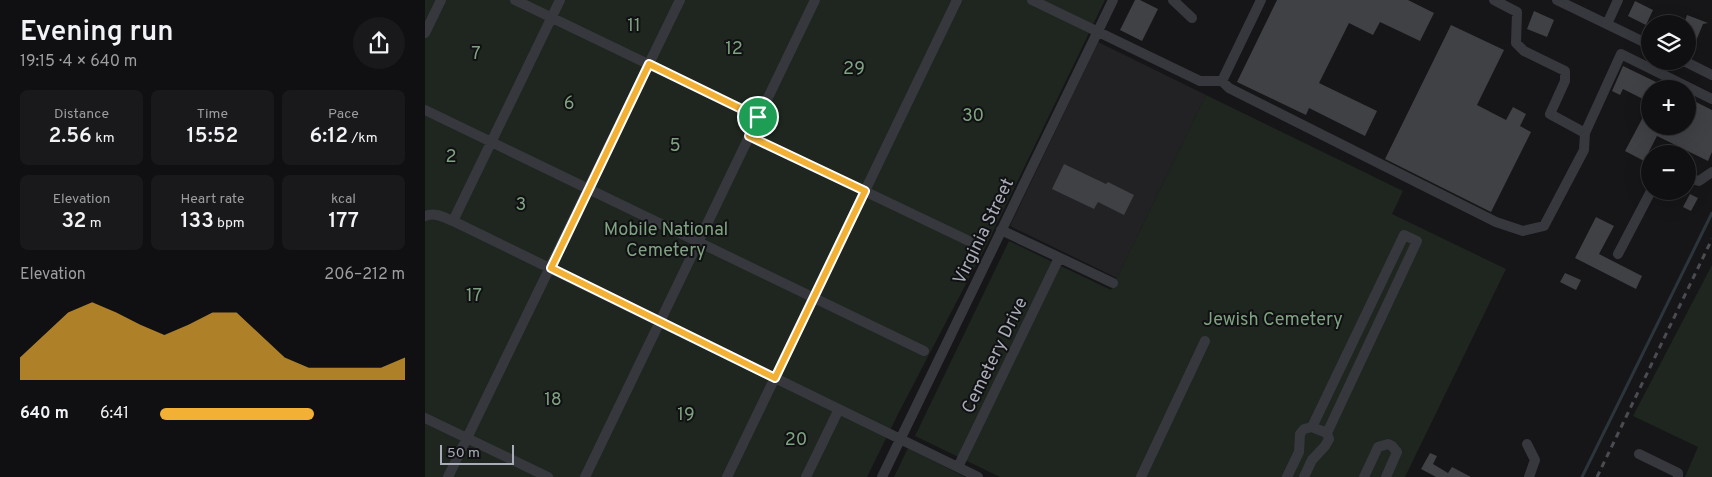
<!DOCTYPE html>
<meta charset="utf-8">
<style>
body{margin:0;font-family:Overpass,sans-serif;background:#19191b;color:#f1f3f6;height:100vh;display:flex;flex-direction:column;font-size:19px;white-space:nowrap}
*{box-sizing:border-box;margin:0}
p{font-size:16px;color:#9c9d9f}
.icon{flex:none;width:28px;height:28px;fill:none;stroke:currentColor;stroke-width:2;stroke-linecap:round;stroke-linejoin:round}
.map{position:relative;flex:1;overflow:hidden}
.drawer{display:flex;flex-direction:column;background:#101012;width:425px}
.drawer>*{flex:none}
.buttons{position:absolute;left:1216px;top:15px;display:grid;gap:10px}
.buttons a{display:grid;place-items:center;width:55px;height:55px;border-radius:50%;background:#101012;box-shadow:0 5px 20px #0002,0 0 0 1px #303032;font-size:25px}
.scale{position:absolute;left:15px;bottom:12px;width:74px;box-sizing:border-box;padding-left:5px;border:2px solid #a8adb8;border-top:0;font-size:14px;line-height:18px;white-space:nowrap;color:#a8adb8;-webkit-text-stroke:4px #111113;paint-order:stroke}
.pin{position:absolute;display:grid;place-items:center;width:42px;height:42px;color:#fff;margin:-21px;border:2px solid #fff;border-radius:50%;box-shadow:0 1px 5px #0007}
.round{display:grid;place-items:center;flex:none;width:52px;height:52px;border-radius:26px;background:#19191b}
.head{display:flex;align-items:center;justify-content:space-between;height:85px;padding:0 20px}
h1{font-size:28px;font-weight:600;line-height:38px}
.metrics{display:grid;grid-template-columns:repeat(3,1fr);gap:8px;height:85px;padding:5px 20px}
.metrics div{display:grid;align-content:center;border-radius:8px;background:#19191b;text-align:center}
.metrics b{font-size:21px;font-weight:600}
.metrics small{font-size:14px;font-weight:400}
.metrics p{font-size:14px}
.chart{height:140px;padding:10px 20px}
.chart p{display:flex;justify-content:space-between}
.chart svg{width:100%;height:90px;margin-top:5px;fill:#f2b134;opacity:.7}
ul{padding:0 20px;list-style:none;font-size:16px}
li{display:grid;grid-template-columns:80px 60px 1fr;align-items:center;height:38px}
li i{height:12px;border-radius:6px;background:#f2b134}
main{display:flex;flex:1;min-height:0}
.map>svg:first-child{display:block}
.built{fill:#222225}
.green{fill:#1e261f}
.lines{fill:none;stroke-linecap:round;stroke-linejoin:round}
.stream{stroke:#2c353c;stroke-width:3}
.building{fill:#404145}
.minor{stroke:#37383d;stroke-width:10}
.rail{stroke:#4a4c52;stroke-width:3;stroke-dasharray:6 5;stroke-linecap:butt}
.route-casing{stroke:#fff;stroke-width:10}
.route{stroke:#f2b134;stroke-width:6}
.labels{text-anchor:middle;stroke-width:4;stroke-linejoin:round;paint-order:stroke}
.park-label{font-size:18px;fill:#7fa381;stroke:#111113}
.street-label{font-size:18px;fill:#a8adb8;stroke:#111113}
</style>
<main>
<section class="drawer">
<div class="head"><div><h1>Evening run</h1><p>19:15 · 4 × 640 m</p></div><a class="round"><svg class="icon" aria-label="share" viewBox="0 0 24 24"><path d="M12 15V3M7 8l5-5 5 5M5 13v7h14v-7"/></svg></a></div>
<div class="metrics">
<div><p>Distance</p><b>2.56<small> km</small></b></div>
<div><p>Time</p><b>15:52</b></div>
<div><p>Pace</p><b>6:12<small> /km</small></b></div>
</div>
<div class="metrics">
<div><p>Elevation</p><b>32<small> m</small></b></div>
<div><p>Heart rate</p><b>133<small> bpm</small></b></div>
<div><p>kcal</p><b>177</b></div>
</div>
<div class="chart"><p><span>Elevation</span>206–212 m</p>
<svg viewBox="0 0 160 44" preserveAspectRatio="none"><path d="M0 44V33L10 22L20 11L30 6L40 11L50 17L60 22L70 17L80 11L90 11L100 22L110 33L120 38L130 38L140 38L150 38L160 33V44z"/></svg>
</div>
<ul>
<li><b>640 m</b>6:41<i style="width:63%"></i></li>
</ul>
</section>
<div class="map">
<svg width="1287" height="477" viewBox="0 0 1287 477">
<rect width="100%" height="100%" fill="#161618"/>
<path class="built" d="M673,42L781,95L692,278L585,226Z"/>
<path class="green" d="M0,0H680L566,236L473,414L442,477H0Z
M781,95L978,191L967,214L1081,269L980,477H575L490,436L584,241L686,290Z
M1287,265V477H1260L1273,447L1208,416Z
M483,448L540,477H469Z"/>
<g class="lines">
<path class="stream" d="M1157,477L1287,213"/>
</g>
<path class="building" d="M710,0H715L733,9L717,41L695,30Z
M852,0H983L1009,13L995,41L955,22L948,35L924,23L894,83L952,111L940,136L884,108L881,115L812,82Z
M1210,1L1228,10L1221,25L1203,16Z
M1109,11L1129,20L1122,37L1102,29Z
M1262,15L1283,23L1278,24L1271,41L1262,38V24H1259Z
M1026,25L1079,50L1052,105L1081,120L1088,107L1101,114L1095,126L1106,132L1066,212L960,159Z
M1198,66L1231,82L1228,89H1225V94L1222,101L1198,89L1195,95L1187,91Z
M1267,100L1287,110V152L1283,161L1232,136L1219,161L1200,151L1225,104V126H1262V110Z
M639,164L681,184L683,182L709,195L699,215L673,202L669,209L627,189Z
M1265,194L1273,198L1266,211L1258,207Z
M1171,217L1189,226L1174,254L1217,276L1211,289L1150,258Z
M1140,273L1156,280L1151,290L1135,282Z
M1005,453L1012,456L1008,464L1023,473L1027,467L1046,477H1011L996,469Z"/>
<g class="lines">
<path class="minor" d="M90,0L333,117
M607,0L775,81H797L804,88L1071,222L1098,231L1119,226L1159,150L1160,133L1196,54L1287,99
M748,0L767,18
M1069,0L1092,12L1091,43L1099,51L1140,71V81L1125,114L1160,133
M1132,0L1225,45
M1182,24L1193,0
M0,33L16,0
M1259,61L1287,75
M797,81L836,0
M0,110L499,351
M324,136L544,241
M1262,178L1274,181L1287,172
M0,216C10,212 18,217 28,221L553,477
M28,221L135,0
M576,230L688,283
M1193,254L1226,191
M0,418L123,477
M887,427L979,235L992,241L902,433
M1102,444L1110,460L1104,477
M1214,454L1253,473V477
M533,467L634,258
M23,477L255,0
M160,477L390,0
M302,477L532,0
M381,477L414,409
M457,477L688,0
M716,477L780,341
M862,477L874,452L875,434L879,429L887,427L902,433L904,439L900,446L887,460L879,477
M939,477L953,447L963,444L967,446L972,452L961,477"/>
<path class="rail" d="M1172,477L1287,239"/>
</g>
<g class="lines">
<defs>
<path id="route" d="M224,64L333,117L324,136L440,191L350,378L126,268Z"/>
</defs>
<use href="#route" class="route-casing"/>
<use href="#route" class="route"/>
</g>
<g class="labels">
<g class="park-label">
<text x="209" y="31">11</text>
<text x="309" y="54">12</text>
<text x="51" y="59">7</text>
<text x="429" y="74">29</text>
<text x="144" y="109">6</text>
<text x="548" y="121">30</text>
<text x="250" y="151">5</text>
<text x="26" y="162">2</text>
<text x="96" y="210">3</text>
<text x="241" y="235">Mobile National<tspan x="241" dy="21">Cemetery</tspan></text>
<text x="49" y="301">17</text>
<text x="848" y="325">Jewish Cemetery</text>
<text x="128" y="405">18</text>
<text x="261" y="420">19</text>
<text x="371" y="445">20</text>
</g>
<g class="street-label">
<text transform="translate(558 231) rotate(-64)" y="6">Virginia Street</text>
<text transform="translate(569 355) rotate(-64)" y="6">Cemetery Drive</text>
</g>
</g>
</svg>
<div class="buttons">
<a><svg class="icon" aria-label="layers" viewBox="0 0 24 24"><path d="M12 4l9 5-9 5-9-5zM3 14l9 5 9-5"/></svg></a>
<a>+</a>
<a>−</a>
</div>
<div class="scale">50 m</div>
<div class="pin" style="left:333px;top:117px;background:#1e9e55"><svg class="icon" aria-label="arrive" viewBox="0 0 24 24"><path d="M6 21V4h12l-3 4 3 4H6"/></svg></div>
</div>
</main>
